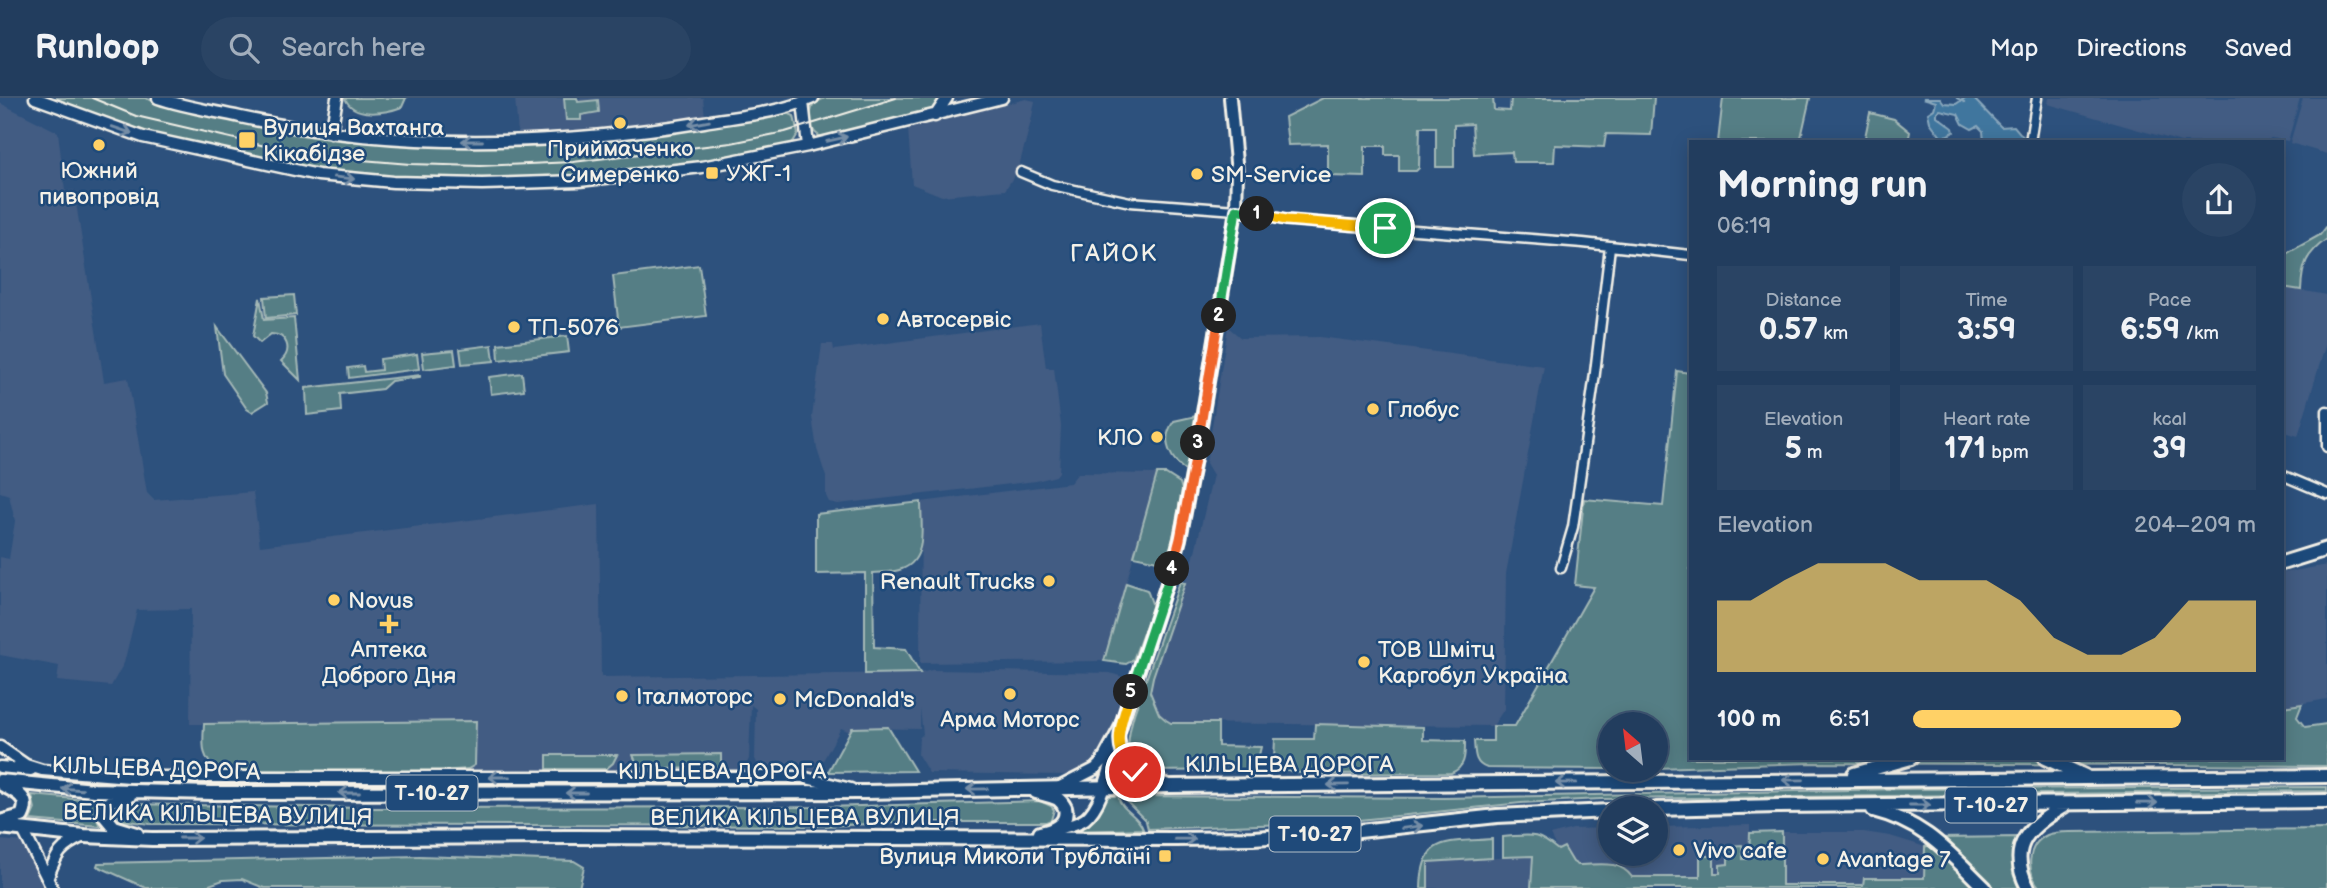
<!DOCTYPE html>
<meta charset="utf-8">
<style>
body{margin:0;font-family:"Balsamiq Sans",sans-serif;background:#2a4464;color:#f1f3f6;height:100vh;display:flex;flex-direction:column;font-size:26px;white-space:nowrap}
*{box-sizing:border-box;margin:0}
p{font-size:23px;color:#a2aebc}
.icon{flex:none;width:38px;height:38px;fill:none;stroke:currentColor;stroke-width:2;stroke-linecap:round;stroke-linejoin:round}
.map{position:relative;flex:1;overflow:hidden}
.panel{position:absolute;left:1689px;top:42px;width:595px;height:620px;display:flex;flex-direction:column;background:#223d5e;border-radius:0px;box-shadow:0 4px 18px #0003,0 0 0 2px #3f5673}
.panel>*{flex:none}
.needle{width:46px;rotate:332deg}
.buttons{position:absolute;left:1598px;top:614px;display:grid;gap:14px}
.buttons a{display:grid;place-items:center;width:70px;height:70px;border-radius:50%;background:#223d5e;box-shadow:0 4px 18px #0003,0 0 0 2px #3f5673;font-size:35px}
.pin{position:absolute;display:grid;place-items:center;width:60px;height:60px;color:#fff;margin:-30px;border:4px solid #fff;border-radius:50%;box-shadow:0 2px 7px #0007}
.km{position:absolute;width:35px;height:35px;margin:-18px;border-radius:50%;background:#222;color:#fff;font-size:19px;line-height:35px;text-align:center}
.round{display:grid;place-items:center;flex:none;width:74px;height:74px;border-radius:37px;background:#2a4464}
.summary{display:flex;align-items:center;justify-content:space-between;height:119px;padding:0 28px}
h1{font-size:38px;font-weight:600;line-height:52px}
.figures{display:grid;grid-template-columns:repeat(3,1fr);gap:10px;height:119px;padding:7px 28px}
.figures div{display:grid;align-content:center;border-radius:0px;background:#2a4464;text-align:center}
.figures b{font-size:30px;font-weight:600}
.figures small{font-size:19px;font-weight:400}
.figures p{font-size:19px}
.chart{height:196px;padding:14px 28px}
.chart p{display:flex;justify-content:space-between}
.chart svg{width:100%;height:126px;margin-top:7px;fill:#ffd166;opacity:.7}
ul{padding:0 28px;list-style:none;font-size:23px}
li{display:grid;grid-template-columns:112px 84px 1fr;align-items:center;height:52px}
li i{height:18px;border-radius:9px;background:#ffd166}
header{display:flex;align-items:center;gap:42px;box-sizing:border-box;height:98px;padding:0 35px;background:#223d5e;border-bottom:2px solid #3f5673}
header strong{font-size:33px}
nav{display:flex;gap:38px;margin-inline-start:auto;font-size:24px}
.search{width:490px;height:63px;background:#2a4464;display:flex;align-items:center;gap:18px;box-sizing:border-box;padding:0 24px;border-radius:38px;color:#a2aebc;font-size:26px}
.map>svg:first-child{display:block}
.built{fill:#425c83}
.green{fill:#547e85;stroke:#a4b8b6;stroke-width:2}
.water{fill:#41769e;stroke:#89a7bc;stroke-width:2}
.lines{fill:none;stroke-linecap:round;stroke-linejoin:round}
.stream{stroke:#89a7bc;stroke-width:2.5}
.minor-casing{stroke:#f4f1e8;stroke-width:13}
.tertiary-casing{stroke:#f4f1e8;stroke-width:15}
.secondary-casing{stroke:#f4f1e8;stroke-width:16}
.trunk-casing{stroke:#f4f1e8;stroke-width:18}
.minor{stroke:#1f4a7a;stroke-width:8}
.tertiary{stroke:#1f4a7a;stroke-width:10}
.secondary{stroke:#1f4a7a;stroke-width:10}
.trunk{stroke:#1f4a7a;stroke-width:12}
.tram{stroke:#f4f1e8;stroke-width:2}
.oneway{stroke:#748da6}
.split-1-casing{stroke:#fff;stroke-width:14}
.split-2-casing{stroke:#fff;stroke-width:14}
.split-3-casing{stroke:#fff;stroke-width:14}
.split-4-casing{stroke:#fff;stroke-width:14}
.split-5-casing{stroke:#fff;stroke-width:14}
.split-6-casing{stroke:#fff;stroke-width:14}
.split-1{stroke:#f5b400;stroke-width:9}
.split-2{stroke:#22a559;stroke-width:9}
.split-3{stroke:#f0652b;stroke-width:9}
.split-4{stroke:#f0652b;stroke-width:9}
.split-5{stroke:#22a559;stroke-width:9}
.split-6{stroke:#f5b400;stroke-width:9}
.poi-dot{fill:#ffd166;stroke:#1f4a7a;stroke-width:2.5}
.labels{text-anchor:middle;stroke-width:5;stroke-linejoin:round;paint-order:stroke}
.shield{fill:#1f4a7a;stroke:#b4bfc7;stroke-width:2}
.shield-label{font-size:21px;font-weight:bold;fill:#f4f1e8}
.poi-label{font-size:23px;fill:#f4f1e8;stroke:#1f4a7a;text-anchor:start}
.street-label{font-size:23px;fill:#f4f1e8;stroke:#1f4a7a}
.neighbourhood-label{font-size:24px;letter-spacing:2px;fill:#f4f1e8;stroke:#1f4a7a}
</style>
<header>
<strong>Runloop</strong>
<div class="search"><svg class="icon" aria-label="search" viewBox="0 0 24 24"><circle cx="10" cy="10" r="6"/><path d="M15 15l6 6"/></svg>Search here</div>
<nav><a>Map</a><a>Directions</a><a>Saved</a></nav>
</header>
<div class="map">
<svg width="2327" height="790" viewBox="0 0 2327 790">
<rect width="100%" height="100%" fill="#2d517d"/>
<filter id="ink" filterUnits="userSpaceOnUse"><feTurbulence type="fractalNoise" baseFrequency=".0143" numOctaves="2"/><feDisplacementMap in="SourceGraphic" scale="14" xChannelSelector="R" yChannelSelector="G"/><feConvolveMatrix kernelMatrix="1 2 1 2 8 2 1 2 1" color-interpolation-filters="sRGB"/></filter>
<g filter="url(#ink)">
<path class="built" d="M515,0H703L705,19L647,28L583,34L518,36Z
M2049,0H2300L2288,43L2271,40L2265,44H2181L2048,6Z
M2303,0H2327V56L2290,45Z
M1026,1L1035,3L1031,23L1018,72L1005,92L942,98L912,86L908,31Z
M0,5L58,34L65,93L74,92L104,284L128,280L147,395L154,402L253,394L260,448L599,406L601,579L920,575L932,572L1110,575L1126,580L1129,585L1105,653L1100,662L1081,674L1069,677L929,675L918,657L919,640L923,636L920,611V631L853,630L850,634L841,630L820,668L813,675L806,677L762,675L755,661L756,611L751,607L749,661L745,669L734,674L547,673L546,671L444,672L429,674L219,672L207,663L203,653L204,626H190L191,511L137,512L124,565L111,588L57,583L59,568L0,557V459L9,461L15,423L9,397L0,394Z
M2282,189L2327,197V242L2298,338L2282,333Z
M1040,225L1046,270H1054L1061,328L1059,374L1056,378L1036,383L838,406L829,404L826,398V379L817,351L812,319L822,246H833L834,252Z
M1228,229L1241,240L1320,239L1544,268L1506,476L1504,611L1493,628L1171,625L1159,616L1150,594L1153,579L1194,458L1213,377L1206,365Z
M1078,375L1157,376L1104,563L920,565L921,404L1070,385Z
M2327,467V601L2282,609V475Z
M1750,727V773L1740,779H1571L1550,737L1573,731L1610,730V756H1656V729Z
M1782,734H1864L1890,738L1913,745L1925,749V780H1864V787H1782Z
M0,742L24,744L47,790H0Z
M1533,758L1531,790H1428V764Z"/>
<path class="green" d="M45,0H145L171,9L296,35L355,43L453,48H521L622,41L693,31L785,14L794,18L798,36L791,47C674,70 558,83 438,81C392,80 346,77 301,70C246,60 189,48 135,32C105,22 75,11 45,0Z
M345,0H406L402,9C386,15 353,21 345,0Z
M564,0H577L578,4L598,2L599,14L581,17V22H566Z
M825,0H942L934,12L824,40C808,35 808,18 814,5Z
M1323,0H1493L1494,12L1510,13L1511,0H1654L1651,37L1606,36L1604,49L1555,47L1554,64H1513L1512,54L1474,56L1472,26L1454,27V69H1436V29H1420L1419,70L1416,73H1399V57H1385V48H1365V79L1328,78V46L1288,47L1285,19Z
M1723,0H1810L1800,44H1718Z
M1870,15L1894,21L1910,34L1908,44H1864Z
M2327,128V141C2306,156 2302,167 2301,192L2282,189V158L2320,137Z
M699,167L706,218L619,229L613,178Z
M294,197L296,217L266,220L264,199Z
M260,200L264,222L294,220L300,282L281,263C293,252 287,236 271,236L260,245L253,238Z
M217,229L266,295L268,304L252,314L247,311L223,276Z
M567,238L569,254L499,262L498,246Z
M492,247L494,263L462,266L460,251Z
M454,252L456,267L424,271L422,255Z
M417,256L419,271L349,280L348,270L363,268L364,274L381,272L380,261Z
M1677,273L1690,275V660H2282V609L2302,606L2297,619L2305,629L2327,626V668L1812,665L1656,670V626H1610V671L1487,670C1474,666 1475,655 1474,643H1493V628H1515L1594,489L1575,487L1584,401L1663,408Z
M522,275L524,292L491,296L489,279Z
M420,277V279L391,283L382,291L340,296L341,313L307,317L306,290Z
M1196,318L1189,375C1171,363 1159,343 1174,323Z
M1157,376H1166L1180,385L1183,395L1170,452L1157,463L1134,458Z
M921,404C921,426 928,462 902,471C893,475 882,474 873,475L874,549L906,551L920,575L865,576V475L816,476V416Z
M1180,484L1185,485L1153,579L1150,594L1159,616L1166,622L1171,625H1218V648L1261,649L1257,665L1247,672L1147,673C1121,663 1128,637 1134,616Z
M1126,485L1147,492L1153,508L1133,562L1126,566L1104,563Z
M476,623L475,667L468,671L429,674L219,672C200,662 203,645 204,626Z
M1315,626L1423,629V642L1465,643C1465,657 1466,669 1451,675L1314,676C1298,675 1284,675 1274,661L1275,641H1314Z
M888,629L915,673L828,674L852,630Z
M721,656V670L644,671L637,666L633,657Z
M547,657H617L613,665L606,671H547Z
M2327,689V693L1601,701L1521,705L1340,724L1148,731L1146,723L1124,701V698L1444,700L1903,691Z
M32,697L97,703L94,715L100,728L30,722L35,711Z
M1104,698H1118C1121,713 1139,717 1143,731L1082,733L1081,729L1088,725Z
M1040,703L1051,708L1054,712L1051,722L1046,724H917L824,728L150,726L121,722L117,716L120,708L125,706L367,710L823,709Z
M2327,731V790H2040C2026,774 2026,747 2047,737C2054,734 2063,734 2070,734Z
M1782,734V787H1863L1864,780H1924L1925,749L1931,746L1975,790H1531L1533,758L1503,759V739C1531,737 1535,733 1558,752L1564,749L1573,764L1578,767C1598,767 1619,761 1632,779H1700V758H1711L1714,760V775H1720V767L1728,766V748L1742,747L1743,761H1749L1750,735Z
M2019,739C2010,758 2009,771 2019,790H1993L1960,755L1938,740Z
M1492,741V760L1428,764V790H1421C1422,736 1448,745 1492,741Z
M420,758L574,763L584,769L579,790H264L242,781L223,782L201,790H146L97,768L98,765Z"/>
<path class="water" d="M1923,0H1940L1944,5L1956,6L1965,0H1973L2001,29L2014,28L2025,41V44H1984L1983,33L1978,28L1972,31L1963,26L1958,16L1940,12L1937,14V18L1953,30L1954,34L1942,40L1930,24L1928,15L1934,11L1936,4Z"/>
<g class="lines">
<path class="stream" d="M1957,0L1964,4"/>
<defs>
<path id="minor" d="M2030,44L2037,0
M1021,74L1052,87L1130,104L1236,112L1286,122L1583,145L1690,157
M2327,313V349
M2282,377L2327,396
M1561,470L1573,429L1594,283L1610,149"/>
<path id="tertiary" d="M35,0L143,39L318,77L393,84L482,86L579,83L702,69L808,48L1002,0
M158,0C184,9 213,13 240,19C393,52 550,49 704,24C740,18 779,15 813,0
M803,4L808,48
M935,18L947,0
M331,35L337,0
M0,649L26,667L42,672L130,679H802L851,691
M0,669L31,672
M23,732L52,790
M48,779C56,756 61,748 84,738"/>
<path id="secondary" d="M1119,645C1124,676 1143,678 1169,687
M1058,690L1095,671L1101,665L1120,630L1171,473L1180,441L1199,339L1236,112L1237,75L1230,0
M1054,732C1064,729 1076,727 1085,721C1103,707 1110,667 1117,646"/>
<path id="trunk" d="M2282,465L2327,451
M2045,660L2085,678
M1854,676L1911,660
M0,683L94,692L211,695L865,694L1171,688L2327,678
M1036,694C1043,696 1052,698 1058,701C1062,704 1063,706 1065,710C1069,726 1052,733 1040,735
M129,698C116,700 104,702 104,717L114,729L137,736
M1656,711L1778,708L2327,703
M1873,712C1925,725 1948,754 1985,790
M0,724L22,718C31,700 17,694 3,687
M0,729L84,738L152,741L572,739L1175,741L1253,740L1350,734L1497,718L1610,713
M2028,790C2005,746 2031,728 2067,706"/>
</defs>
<use href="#minor" class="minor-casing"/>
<use href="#tertiary" class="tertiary-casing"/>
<use href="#secondary" class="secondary-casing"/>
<use href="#trunk" class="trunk-casing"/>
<use href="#minor" class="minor"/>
<use href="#tertiary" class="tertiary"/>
<use href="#secondary" class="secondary"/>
<use href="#trunk" class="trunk"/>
<path class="tram" d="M92,0L136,18L265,48L350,61L410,66L480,68L573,64L731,45L785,34L896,0"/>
</g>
<defs><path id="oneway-shaft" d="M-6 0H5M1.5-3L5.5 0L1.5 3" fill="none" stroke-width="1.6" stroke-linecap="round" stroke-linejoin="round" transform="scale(1.75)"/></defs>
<g class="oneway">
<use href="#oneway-shaft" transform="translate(699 25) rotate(170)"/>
<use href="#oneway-shaft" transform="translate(122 32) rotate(19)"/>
<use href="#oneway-shaft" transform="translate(837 41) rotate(-13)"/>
<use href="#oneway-shaft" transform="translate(472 43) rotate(-180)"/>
<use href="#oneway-shaft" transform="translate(344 80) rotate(6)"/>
<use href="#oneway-shaft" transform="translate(499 679) rotate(180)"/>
<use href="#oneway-shaft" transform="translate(1793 682) rotate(179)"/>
<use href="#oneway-shaft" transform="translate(1566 685) rotate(179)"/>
<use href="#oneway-shaft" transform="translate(1338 687) rotate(179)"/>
<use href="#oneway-shaft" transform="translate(72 691) rotate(-176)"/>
<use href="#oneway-shaft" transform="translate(977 691) rotate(179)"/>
<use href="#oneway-shaft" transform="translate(349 695) rotate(180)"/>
<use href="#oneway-shaft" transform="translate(576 695) rotate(180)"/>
<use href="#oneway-shaft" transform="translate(2147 705) rotate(-1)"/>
<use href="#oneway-shaft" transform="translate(1920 707)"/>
<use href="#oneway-shaft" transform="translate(1412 729) rotate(-7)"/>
<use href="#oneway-shaft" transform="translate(190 740)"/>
<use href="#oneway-shaft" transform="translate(1185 741) rotate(-1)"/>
</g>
</g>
<g class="lines" filter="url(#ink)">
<defs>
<path id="split-1" d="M1257,116L1286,122L1385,130"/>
<path id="split-2" d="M1219,218L1236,112L1257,116"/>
<path id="split-3" d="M1198,345L1219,218"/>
<path id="split-4" d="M1172,471L1180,441L1198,345"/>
<path id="split-5" d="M1131,594L1172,471"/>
<path id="split-6" d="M1131,594C1122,622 1108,652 1135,674"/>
</defs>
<use href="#split-1" class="split-1-casing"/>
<use href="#split-2" class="split-2-casing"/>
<use href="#split-3" class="split-3-casing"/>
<use href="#split-4" class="split-4-casing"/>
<use href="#split-5" class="split-5-casing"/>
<use href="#split-6" class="split-6-casing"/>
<use href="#split-1" class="split-1"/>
<use href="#split-2" class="split-2"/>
<use href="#split-3" class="split-3"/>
<use href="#split-4" class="split-4"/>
<use href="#split-5" class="split-5"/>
<use href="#split-6" class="split-6"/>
</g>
<g class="poi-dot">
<circle cx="620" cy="25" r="7"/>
<rect x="238" y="33" width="18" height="18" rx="3.5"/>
<circle cx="99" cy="47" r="7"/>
<rect x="705" y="68" width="14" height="14" rx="3.5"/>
<circle cx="1197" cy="76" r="7"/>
<circle cx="883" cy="221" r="7"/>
<circle cx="514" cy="229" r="7"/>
<circle cx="1373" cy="311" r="7"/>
<circle cx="1157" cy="339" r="7"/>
<circle cx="1049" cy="483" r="7"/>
<circle cx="334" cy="502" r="7"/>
<path d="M385.5 515.5h7v7h7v7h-7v7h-7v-7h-7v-7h7z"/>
<circle cx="1364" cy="564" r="7"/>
<circle cx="1010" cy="596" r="7"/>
<circle cx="622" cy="598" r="7"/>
<circle cx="780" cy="601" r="7"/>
<circle cx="1679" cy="752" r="7"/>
<rect x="1158" y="751" width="14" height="14" rx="3.5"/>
<circle cx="1823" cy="761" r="7"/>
</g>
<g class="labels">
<g class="shield">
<rect x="386.5" y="677.5" width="91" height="35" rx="5"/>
<rect x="1945.5" y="689.5" width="91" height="35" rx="5"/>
<rect x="1269.5" y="718.5" width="91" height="35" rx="5"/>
</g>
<g class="shield-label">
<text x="432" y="702">Т-10-27</text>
<text x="1991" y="714">Т-10-27</text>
<text x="1315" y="743">Т-10-27</text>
</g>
<g class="poi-label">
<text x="263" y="37">Вулиця Вахтанга<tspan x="263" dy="26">Кікабідзе</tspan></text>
<text x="620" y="58" text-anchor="middle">Приймаченко<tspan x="620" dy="26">Симеренко</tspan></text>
<text x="99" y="80" text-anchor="middle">Южний<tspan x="99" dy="26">пивопровід</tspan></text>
<text x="726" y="83">УЖГ-1</text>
<text x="1211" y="84">SM-Service</text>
<text x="897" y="229">Автосервіс</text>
<text x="528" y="237">ТП-5076</text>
<text x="1387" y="319">Глобус</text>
<text x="1143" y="347" text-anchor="end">КЛО</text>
<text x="1035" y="491" text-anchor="end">Renault Trucks</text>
<text x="348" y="510">Novus</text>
<text x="389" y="559" text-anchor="middle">Аптека<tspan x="389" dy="26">Доброго Дня</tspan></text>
<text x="1378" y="559">ТОВ Шмітц<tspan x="1378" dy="26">Каргобул Україна</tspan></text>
<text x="636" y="606">Італмоторс</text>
<text x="794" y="609">McDonald's</text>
<text x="1010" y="629" text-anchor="middle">Арма Моторс</text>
<text x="1693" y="760">Vivo cafe</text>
<text x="1151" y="766" text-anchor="end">Вулиця Миколи Трублаїні</text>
<text x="1837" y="769">Avantage 7</text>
</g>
<g class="street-label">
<text x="1289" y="674">КІЛЬЦЕВА ДОРОГА</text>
<text transform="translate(156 670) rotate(2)" y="8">КІЛЬЦЕВА ДОРОГА</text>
<text x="722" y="681">КІЛЬЦЕВА ДОРОГА</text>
<text transform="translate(218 716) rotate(1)" y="8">ВЕЛИКА КІЛЬЦЕВА ВУЛИЦЯ</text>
<text x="805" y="727">ВЕЛИКА КІЛЬЦЕВА ВУЛИЦЯ</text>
</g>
<g class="neighbourhood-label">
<text x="1114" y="163">ГАЙОК</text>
</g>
</g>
</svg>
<div class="buttons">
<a><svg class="needle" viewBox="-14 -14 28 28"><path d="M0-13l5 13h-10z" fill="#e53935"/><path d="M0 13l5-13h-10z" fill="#a2aebc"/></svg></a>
<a><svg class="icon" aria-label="layers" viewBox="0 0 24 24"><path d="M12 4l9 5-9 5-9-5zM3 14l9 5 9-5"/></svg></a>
</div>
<div class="pin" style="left:1385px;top:130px;background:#1e9e55"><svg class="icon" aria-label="arrive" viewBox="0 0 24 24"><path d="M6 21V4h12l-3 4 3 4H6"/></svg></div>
<div class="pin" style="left:1135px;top:674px;background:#d93025"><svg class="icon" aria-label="check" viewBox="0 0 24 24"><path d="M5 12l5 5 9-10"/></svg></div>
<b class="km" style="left:1257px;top:116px">1</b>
<b class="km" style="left:1219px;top:218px">2</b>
<b class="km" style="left:1198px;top:345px">3</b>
<b class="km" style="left:1172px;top:471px">4</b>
<b class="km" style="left:1131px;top:594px">5</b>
<section class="panel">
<div class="summary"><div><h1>Morning run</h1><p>06:19</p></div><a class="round"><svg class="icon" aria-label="share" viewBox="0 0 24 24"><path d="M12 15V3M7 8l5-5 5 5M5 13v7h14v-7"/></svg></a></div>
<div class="figures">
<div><p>Distance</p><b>0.57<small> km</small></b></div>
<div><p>Time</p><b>3:59</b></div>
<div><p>Pace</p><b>6:59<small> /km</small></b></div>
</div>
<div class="figures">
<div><p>Elevation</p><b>5<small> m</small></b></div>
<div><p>Heart rate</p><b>171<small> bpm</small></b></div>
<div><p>kcal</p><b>39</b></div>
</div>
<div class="chart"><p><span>Elevation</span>204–209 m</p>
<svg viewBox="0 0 160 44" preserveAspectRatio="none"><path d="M0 44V19L10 19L20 12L30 6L40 6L50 6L60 12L70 12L80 12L90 19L100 32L110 38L120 38L130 32L140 19L150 19L160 19V44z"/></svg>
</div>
<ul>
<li><b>100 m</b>6:51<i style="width:78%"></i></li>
</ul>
</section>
</div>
